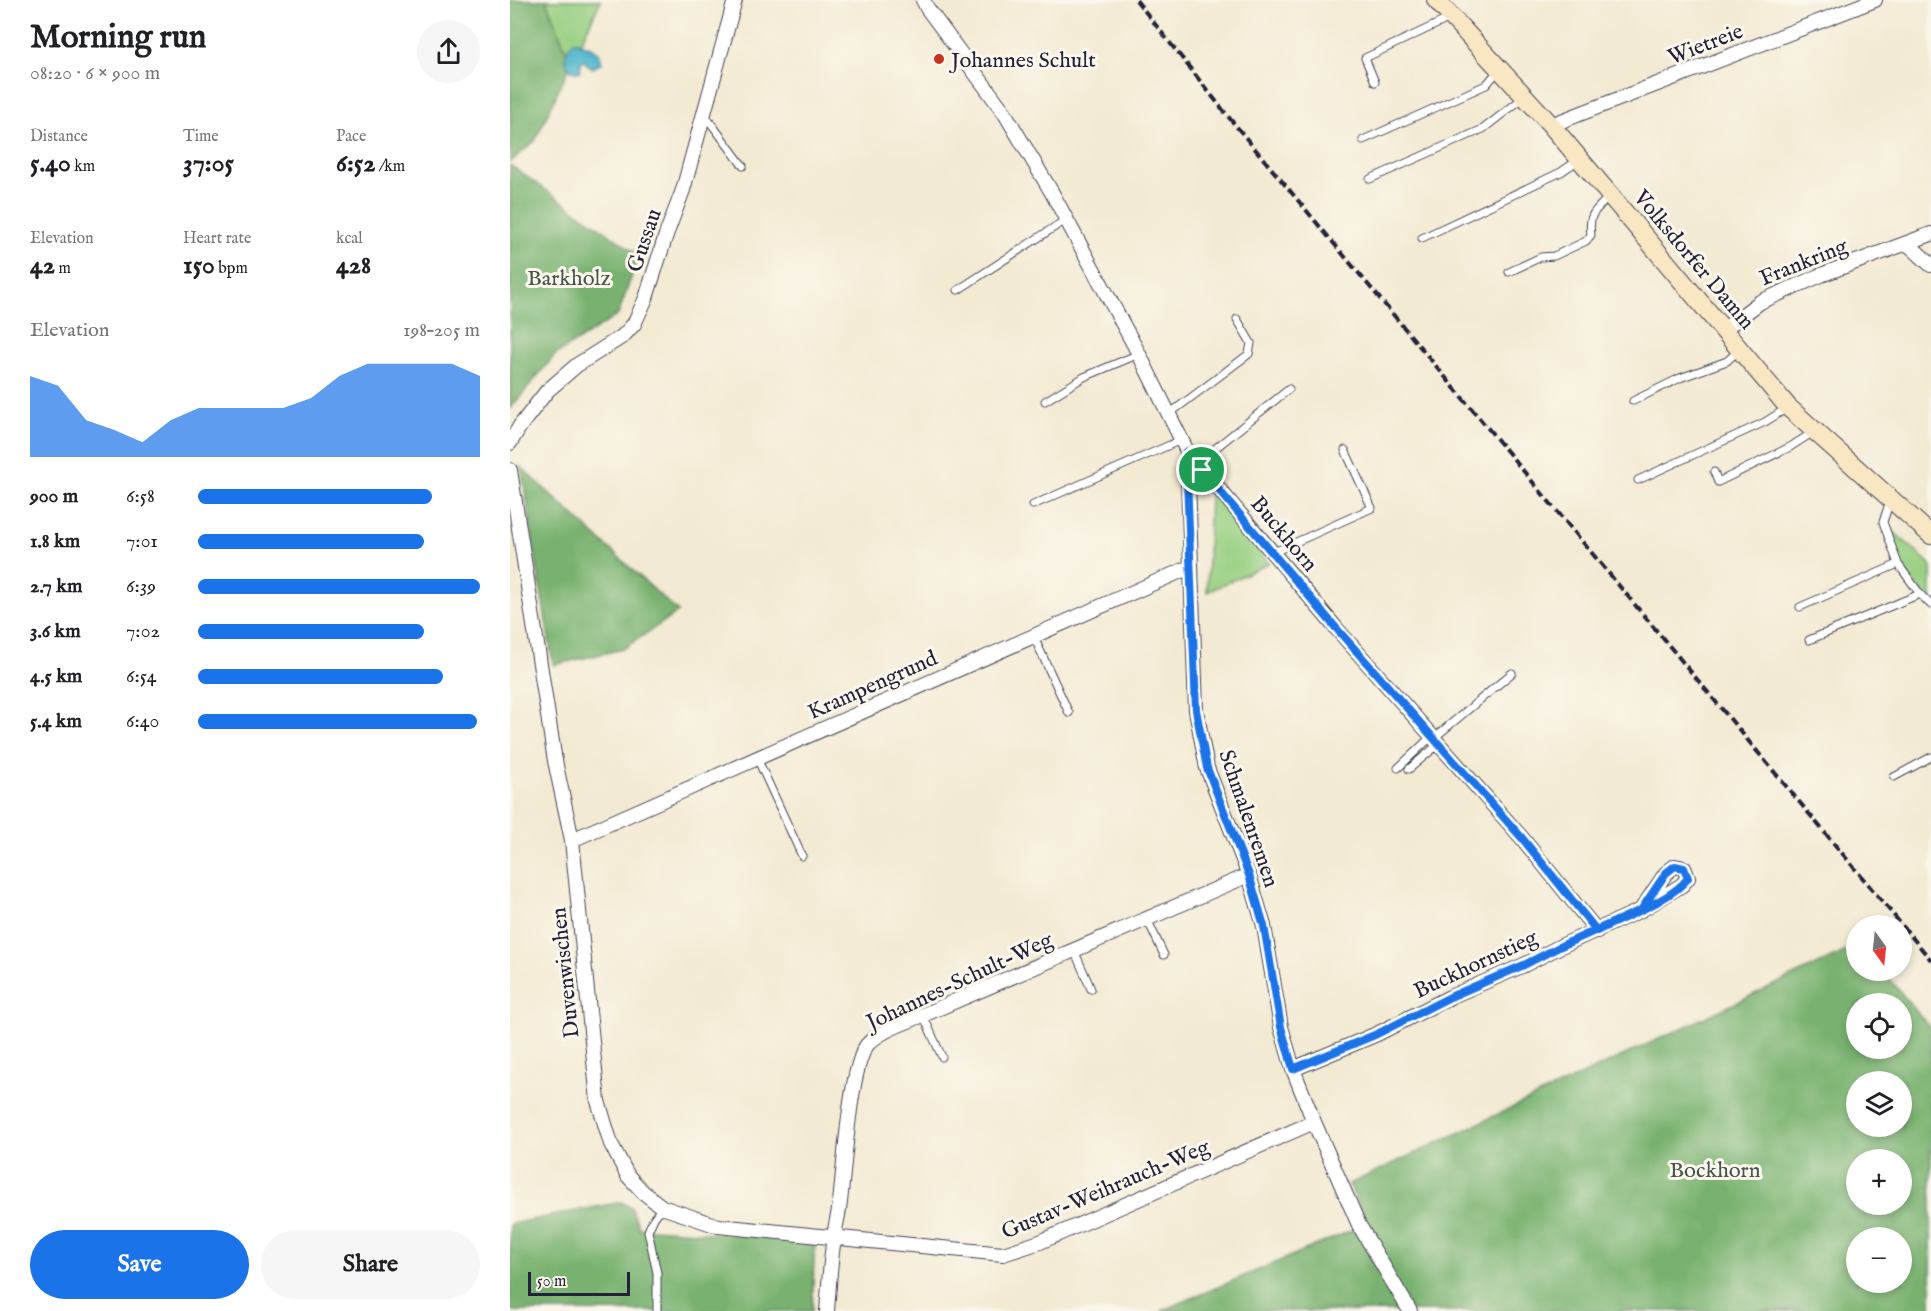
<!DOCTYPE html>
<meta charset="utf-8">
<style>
body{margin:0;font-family:"IM FELL English",serif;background:#f6f6f6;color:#202124;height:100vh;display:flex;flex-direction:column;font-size:22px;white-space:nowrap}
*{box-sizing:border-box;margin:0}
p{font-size:20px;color:#757577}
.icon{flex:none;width:33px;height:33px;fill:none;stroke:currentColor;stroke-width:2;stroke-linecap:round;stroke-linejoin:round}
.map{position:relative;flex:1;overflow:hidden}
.side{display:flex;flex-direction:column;background:#fff;width:510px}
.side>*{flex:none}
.needle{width:39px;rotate:165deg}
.buttons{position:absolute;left:1336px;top:915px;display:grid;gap:12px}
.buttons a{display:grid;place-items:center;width:66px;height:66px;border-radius:50%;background:#fff;box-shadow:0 3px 9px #0003;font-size:30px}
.scale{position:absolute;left:18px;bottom:15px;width:102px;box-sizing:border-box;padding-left:6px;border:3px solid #22223b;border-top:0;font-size:16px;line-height:21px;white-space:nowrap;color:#22223b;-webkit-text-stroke:4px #fbf7ec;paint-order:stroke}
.pin{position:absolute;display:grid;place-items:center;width:51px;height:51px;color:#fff;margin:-26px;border:3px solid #fff;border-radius:50%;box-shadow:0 2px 6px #0007}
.round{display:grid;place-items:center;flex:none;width:63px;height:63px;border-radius:32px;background:#f6f6f6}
.summary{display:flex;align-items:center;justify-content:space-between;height:102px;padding:0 30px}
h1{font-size:33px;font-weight:700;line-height:45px}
.metrics{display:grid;grid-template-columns:repeat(3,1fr);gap:9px;height:102px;padding:6px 30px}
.metrics div{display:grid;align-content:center}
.metrics b{font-size:26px;font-weight:700}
.metrics small{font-size:16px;font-weight:400}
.metrics p{font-size:16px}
.chart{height:168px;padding:12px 30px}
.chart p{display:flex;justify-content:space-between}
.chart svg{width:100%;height:108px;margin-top:6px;fill:#1a73e8;opacity:.7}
.cta{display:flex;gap:12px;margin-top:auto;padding:12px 30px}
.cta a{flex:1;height:69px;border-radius:36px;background:#1a73e8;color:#fff;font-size:24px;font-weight:700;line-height:69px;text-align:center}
.cta a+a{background:#f6f6f6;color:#202124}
ul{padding:0 30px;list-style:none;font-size:20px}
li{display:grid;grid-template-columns:96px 72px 1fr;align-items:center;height:45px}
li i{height:15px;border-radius:8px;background:#1a73e8}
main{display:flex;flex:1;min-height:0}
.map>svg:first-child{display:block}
.green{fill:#97cf81;stroke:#5c785e;stroke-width:1.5}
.forest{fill:#79b26f;stroke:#4e6a55;stroke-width:1.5;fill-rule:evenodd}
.water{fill:#4ab3c9;stroke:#366a82;stroke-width:1.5}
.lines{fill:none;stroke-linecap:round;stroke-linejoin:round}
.lane-casing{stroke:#414052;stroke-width:9}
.street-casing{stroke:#414052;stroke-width:16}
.secondary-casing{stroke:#414052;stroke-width:20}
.lane{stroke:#fff;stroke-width:7}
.street{stroke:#fff;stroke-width:14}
.secondary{stroke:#f9e7c3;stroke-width:18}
.rail{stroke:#22223b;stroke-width:4;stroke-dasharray:9 4.5;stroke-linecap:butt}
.route-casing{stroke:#fff;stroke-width:12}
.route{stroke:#1a73e8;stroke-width:8}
.poi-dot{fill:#c8321e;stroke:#fbf7ec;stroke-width:2}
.labels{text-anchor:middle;stroke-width:6;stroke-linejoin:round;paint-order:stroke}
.street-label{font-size:22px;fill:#22223b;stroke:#fbf7ec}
.poi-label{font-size:22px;fill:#22223b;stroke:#fbf7ec;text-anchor:start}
.park-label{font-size:22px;fill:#455650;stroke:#fbf7ec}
</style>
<main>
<section class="side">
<div class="summary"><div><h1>Morning run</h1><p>08:20 · 6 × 900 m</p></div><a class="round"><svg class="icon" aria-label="share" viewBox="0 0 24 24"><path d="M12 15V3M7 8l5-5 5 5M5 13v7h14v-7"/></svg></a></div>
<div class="metrics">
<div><p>Distance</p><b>5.40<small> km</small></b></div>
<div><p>Time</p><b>37:05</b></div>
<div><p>Pace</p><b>6:52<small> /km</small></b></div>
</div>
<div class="metrics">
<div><p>Elevation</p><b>42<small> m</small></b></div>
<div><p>Heart rate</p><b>150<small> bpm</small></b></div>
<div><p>kcal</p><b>428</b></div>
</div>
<div class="chart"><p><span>Elevation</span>198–205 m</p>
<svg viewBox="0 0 160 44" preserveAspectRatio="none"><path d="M0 44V11L10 15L20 29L30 33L40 38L50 29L60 24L70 24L80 24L90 24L100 20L110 11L120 6L130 6L140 6L150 6L160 11V44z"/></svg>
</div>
<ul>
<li><b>900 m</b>6:58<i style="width:83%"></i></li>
<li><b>1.8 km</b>7:01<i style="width:80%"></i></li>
<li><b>2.7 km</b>6:39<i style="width:100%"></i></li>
<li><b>3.6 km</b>7:02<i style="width:80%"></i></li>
<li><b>4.5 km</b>6:54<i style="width:87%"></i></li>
<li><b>5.4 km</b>6:40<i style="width:99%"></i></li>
</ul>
<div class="cta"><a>Save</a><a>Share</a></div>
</section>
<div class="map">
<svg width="1421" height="1311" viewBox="0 0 1421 1311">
<rect width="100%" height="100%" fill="#fbf7ec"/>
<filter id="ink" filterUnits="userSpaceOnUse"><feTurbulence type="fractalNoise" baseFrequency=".0167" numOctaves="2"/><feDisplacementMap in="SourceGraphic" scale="12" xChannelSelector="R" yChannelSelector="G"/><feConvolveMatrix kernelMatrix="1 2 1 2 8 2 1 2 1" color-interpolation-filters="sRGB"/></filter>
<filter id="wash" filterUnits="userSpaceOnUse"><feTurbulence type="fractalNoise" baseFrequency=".008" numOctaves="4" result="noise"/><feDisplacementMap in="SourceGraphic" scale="24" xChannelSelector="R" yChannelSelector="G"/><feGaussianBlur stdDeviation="1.35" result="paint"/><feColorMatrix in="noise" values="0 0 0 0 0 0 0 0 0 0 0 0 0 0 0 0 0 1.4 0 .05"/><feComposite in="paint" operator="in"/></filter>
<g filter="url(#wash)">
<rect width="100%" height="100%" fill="#f3ead3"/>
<path class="green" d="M36,0H91L62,61L57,53Z
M700,492L759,563L697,592Z
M1373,522L1421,565V605L1388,564Z"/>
<path class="forest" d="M0,0H36L57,53L62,61L25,141L0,162Z
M0,165L129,255L108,315L45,355L0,409Z
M11,467L168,612L113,649L43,665Z
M1347,946V970L1373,971L1421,1029V1311H651L857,1224L839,1184ZM1347,1004H1392V1048H1347ZM1347,1082H1392V1126H1347ZM1347,1160H1392V1204H1347ZM1347,1238H1392V1282H1347Z
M111,1202L121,1207L129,1228L305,1240L302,1311H0V1224Z"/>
<path class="water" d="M64,41L80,47L89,52L92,63L83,68L77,65L75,61L71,62L70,72C52,73 52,50 64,41Z"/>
</g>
<g filter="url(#ink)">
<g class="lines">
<defs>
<path id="lane" d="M865,82L855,58L940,18
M194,114L233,166
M853,140L976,85L988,71
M860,179L973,129L1013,98
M912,238L1051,172L1070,159
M999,272L1031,257L1044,256L1076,241L1081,235C1078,213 1085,211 1100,196
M448,290L557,219
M535,401L574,377L629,354
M1123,401L1170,378L1217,361L1229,350
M659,414L739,354L741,343L727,319
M687,463L779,389
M1204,472L1208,482L1280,447L1305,431
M1128,480L1255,422L1277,408
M1380,501L1373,522L1388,564L1410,594L1421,605
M523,505L671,440
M764,552L862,508L835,450
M1290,607L1388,564
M523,635L559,713
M1299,640L1410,594
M924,738L1002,673
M247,758L292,856
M888,768L922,736
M899,769L929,744
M1384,777L1421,757
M637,919L654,955
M564,950L581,989
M413,1015L432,1057
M147,1311V1273L138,1231L144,1218L152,1207"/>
<path id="street" d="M413,0L417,8L494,112L541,191L629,354L677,451L826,628L1012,838L1087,931
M1041,125L1365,0
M1397,243L1421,265
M1213,330L1250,302L1311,275L1421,234
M0,443L10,426L37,391L67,365L113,336L124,324L136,298L156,235L173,190L225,0
M677,451L686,710L697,768L739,875L754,926L771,1027L783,1069L804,1122L849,1225L900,1311
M0,470L45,761L62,840L88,1101L101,1144L118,1176L133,1192L152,1207L208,1226L493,1254L530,1242L804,1122
M62,840L680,567
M783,1069L867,1034L940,997L1014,965L1051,946L1131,910L1172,885L1178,878L1174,868L1165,866L1156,873L1131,910
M317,1311C319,1287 320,1262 324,1238C325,1226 329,1214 330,1202C334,1170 340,1067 357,1045C370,1030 395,1023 413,1015L739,875"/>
<path id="secondary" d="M926,0L1041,125L1278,407L1421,535"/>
</defs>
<use href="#lane" class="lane-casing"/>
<use href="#street" class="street-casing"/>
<use href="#secondary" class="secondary-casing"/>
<use href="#lane" class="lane"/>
<use href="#street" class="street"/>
<use href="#secondary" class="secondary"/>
<path class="rail" d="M626,0L721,120L1421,960"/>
</g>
</g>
<g class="lines" filter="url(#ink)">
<defs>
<path id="route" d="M692,470L676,452L686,710L697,768L739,875L754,926L771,1027L783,1069L867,1034L940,997L1014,965L1051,946L1131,910L1156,873L1165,866L1174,868L1178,878C1162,900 1112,918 1087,931L1012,838L826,628L692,470"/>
</defs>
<use href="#route" class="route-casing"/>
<use href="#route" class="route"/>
</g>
<circle class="poi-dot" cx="429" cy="59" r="6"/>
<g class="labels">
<g class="street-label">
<text transform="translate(1195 43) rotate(-21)" y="8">Wietreie</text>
<text transform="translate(133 240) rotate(-71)" y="8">Gussau</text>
<text transform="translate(1185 259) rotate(50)" y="8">Volksdorfer Damm</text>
<text transform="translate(1293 261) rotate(-22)" y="8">Frankring</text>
<text transform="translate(775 533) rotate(50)" y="8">Buckhorn</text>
<text transform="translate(362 684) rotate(-24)" y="8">Krampengrund</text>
<text transform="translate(740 818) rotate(71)" y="8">Schmalenremen</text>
<text transform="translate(965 963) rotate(-25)" y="8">Buckhornstieg</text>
<text transform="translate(54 973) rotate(-96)" y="8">Duvenwischen</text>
<text transform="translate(449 980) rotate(-25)" y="8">Johannes-Schult-Weg</text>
<text transform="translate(595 1188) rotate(-23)" y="8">Gustav-Weihrauch-Weg</text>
</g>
<g class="poi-label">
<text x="441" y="67">Johannes Schult</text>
</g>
<g class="park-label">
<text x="59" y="285">Barkholz</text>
<text x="1205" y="1177">Bockhorn</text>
</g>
</g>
</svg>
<div class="buttons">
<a><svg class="needle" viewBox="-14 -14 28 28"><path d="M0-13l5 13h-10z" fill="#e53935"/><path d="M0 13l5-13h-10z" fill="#757577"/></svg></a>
<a><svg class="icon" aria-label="locate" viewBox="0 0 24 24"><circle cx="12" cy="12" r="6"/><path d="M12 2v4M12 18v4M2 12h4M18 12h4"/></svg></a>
<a><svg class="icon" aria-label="layers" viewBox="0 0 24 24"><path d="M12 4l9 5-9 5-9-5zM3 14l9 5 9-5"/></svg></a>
<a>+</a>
<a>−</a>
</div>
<div class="scale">50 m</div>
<div class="pin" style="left:692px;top:470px;background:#1e9e55"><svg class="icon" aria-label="arrive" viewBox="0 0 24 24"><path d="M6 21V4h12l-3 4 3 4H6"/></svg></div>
</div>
</main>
